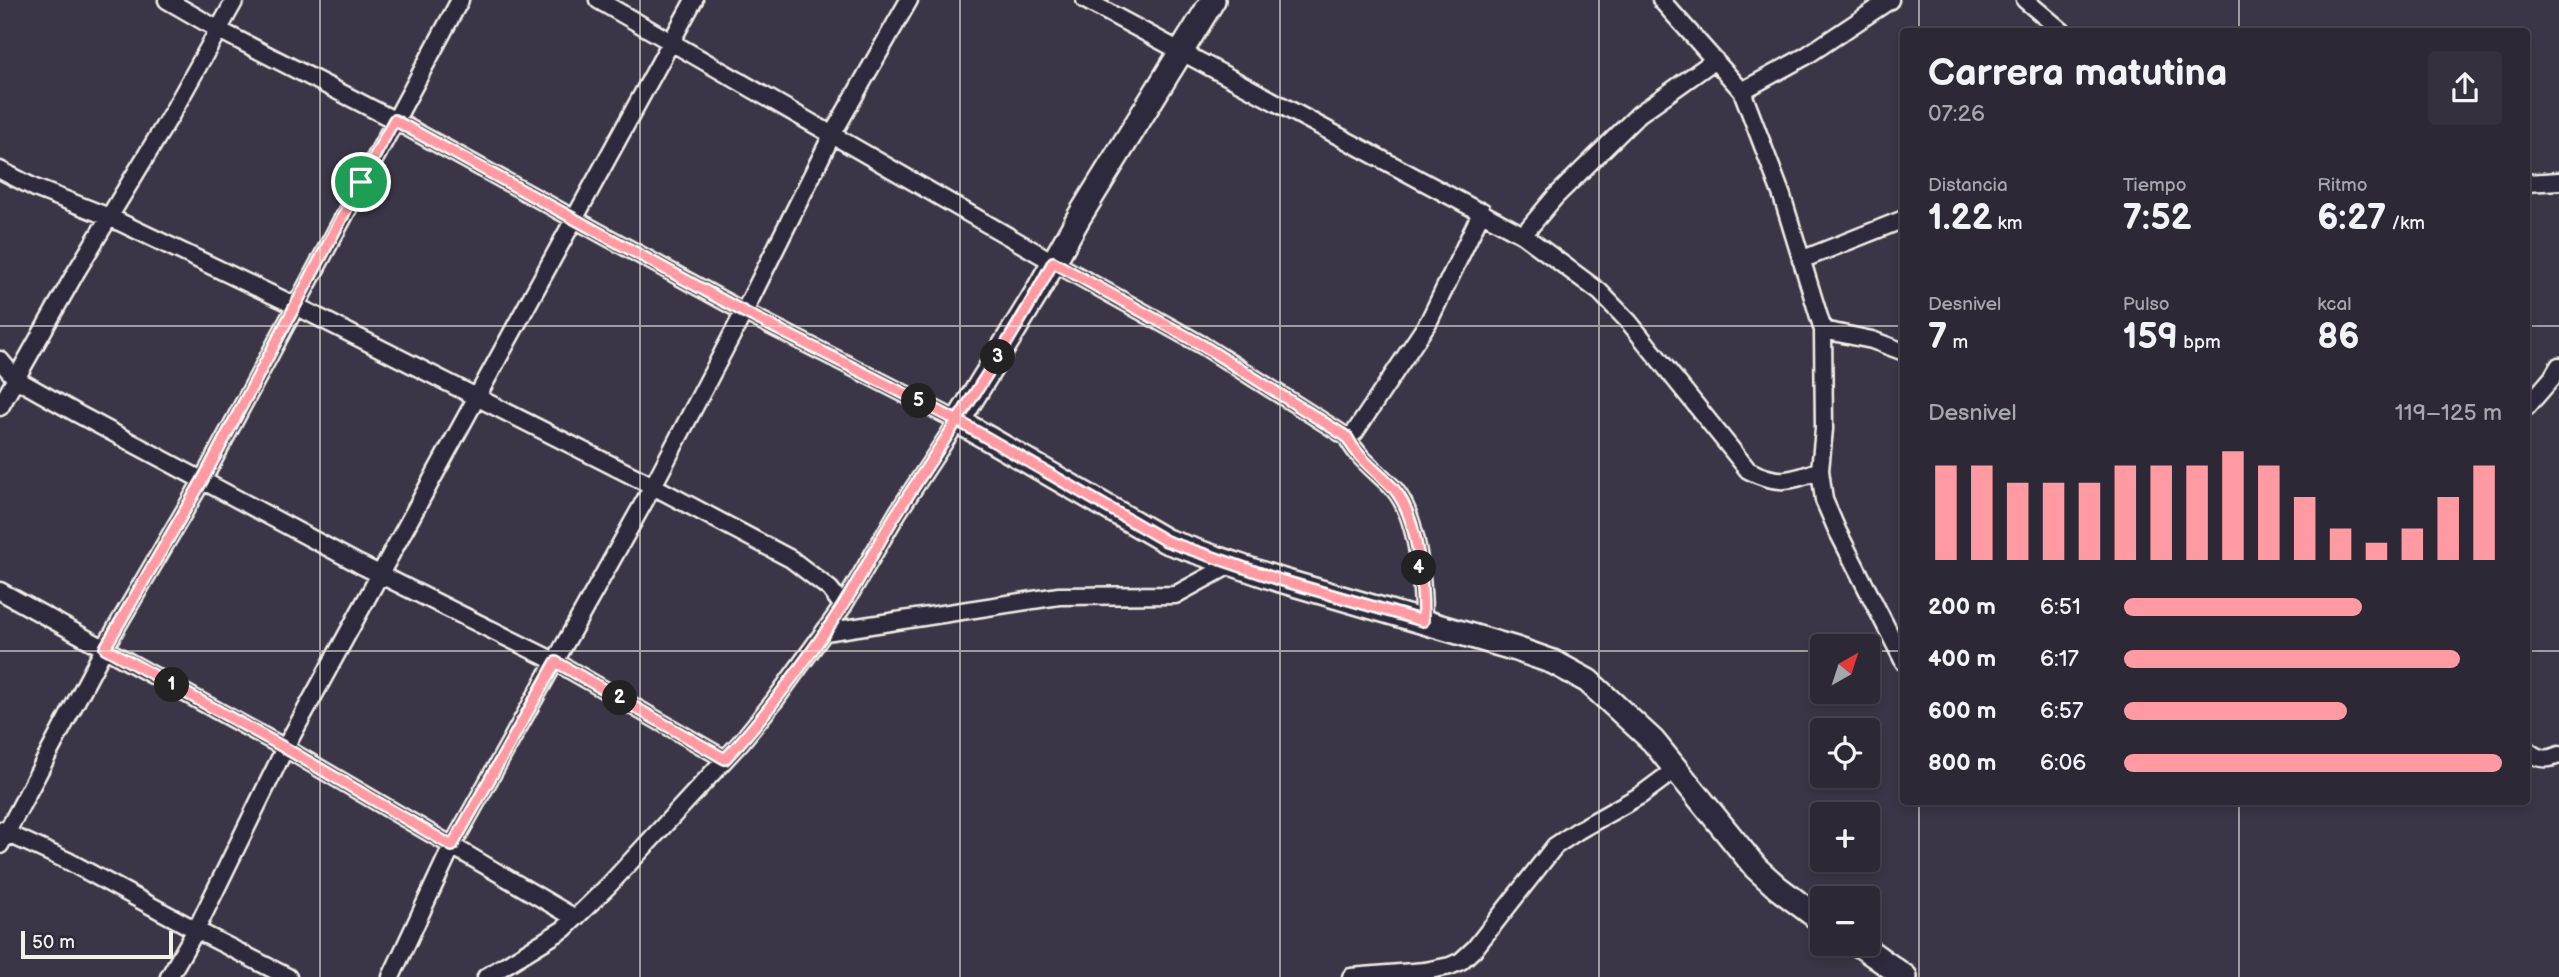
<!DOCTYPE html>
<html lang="es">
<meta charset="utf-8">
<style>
body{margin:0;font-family:"Balsamiq Sans",sans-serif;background:#34303d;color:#f1f3f6;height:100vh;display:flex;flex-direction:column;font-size:26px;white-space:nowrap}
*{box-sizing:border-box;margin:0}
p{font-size:23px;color:#a6a6ad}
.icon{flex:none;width:38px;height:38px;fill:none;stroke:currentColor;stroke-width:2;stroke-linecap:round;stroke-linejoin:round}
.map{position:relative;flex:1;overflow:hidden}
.sheet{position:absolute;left:1900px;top:28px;width:630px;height:777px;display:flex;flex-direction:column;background:#2c2835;border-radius:7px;box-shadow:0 4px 10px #0003,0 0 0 2px #484450}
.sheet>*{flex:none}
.needle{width:46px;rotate:39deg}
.fabs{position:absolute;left:1810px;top:634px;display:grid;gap:14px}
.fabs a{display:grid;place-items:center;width:70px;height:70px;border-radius:7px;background:#2c2835;box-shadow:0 4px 10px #0003,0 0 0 2px #484450;font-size:35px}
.scale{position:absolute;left:21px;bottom:18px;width:152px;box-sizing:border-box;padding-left:7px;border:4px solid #f4f1e8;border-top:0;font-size:19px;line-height:24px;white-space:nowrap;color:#f4f1e8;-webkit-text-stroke:5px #2f2a3d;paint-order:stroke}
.pin{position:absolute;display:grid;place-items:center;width:60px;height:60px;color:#fff;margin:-30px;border:4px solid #fff;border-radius:50%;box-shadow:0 2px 7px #0007}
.km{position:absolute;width:35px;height:35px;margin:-18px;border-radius:50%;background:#222;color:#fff;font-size:19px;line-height:35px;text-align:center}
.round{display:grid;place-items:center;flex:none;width:74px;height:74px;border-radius:7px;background:#34303d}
.head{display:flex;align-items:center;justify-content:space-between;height:119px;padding:0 28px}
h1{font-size:38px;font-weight:700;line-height:52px}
.stats{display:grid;grid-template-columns:repeat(3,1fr);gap:10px;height:119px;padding:7px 28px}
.stats div{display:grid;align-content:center}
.stats b{font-size:35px;font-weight:700}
.stats small{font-size:19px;font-weight:400}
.stats p{font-size:19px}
.chart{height:196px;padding:14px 28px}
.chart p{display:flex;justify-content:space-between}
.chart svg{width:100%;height:126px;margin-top:7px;stroke:#ff9aa2;stroke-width:6}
ul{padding:0 28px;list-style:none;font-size:23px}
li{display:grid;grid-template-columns:112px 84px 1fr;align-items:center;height:52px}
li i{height:18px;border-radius:9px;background:#ff9aa2}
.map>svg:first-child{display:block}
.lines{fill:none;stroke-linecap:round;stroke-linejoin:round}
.street-casing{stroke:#f4f1e8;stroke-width:21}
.secondary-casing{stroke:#f4f1e8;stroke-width:28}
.street{stroke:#2f2a3d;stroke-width:16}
.secondary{stroke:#2f2a3d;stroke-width:23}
.route-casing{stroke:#fff;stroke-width:14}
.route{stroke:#ff9aa2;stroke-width:9}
.grid{fill:none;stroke:#f4f1e8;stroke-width:2;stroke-opacity:0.55}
</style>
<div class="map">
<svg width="2559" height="977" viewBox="0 0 2559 977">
<rect width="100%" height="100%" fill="#3b3647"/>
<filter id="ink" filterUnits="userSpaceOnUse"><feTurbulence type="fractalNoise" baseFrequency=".0143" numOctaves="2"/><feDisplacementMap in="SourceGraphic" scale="14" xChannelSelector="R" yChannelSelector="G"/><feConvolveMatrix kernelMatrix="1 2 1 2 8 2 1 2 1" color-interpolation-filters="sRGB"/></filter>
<g filter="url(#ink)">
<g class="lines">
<defs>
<path id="street" d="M167,0L219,30L394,120L744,312L958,421L898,512L843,606L775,700L741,742L609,885L564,929L486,977
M598,0L1053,262L1202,345L1347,437L1355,432L1429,321L1482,211
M1085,0L1523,235L1600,292L1629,322L1748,470C1776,485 1791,482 1820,470
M1661,0L1742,91L1782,196L1823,330L1824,429L1820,470L1824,500L1837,530L1904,662
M2025,0L2063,32
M1742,91L1806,56L1890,0
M0,170L35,188L109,217L296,306L653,486L791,559L830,589L843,606
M2527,183L2559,181
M1523,235L1555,197L1639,114L1715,60
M1801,260L1904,219
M1823,330L1872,340L1904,352
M0,360L16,379L78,414L359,564L556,662L725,759
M0,407L76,272L172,113L235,0
M2527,407L2552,378L2559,366
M1347,437C1358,459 1377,471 1394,489C1419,518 1423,584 1423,621
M0,591L285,748L575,918
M825,632L1059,596L1175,595L1230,565
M2527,750C2537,759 2546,761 2559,755
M0,830L68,861L196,930L288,977
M0,845L105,647L202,481L460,0
M169,977L196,930L285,748L694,0
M391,977L452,846L653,486L744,312L832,135L909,0
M1351,977L1425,971L1450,966L1461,961L1475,948L1555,846L1579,830L1641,795L1676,769"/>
<path id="secondary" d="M1213,0L1079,217L1036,294L958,421L1166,541L1280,580L1516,649L1553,662L1588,681L1653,741L1756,868L1778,888L1822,921
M1857,943L1905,977"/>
</defs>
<use href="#street" class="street-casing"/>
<use href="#secondary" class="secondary-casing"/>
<use href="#street" class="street"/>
<use href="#secondary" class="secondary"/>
</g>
</g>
<g class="lines" filter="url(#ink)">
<defs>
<path id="route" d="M361,182L202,481L105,648L285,748L452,846L556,662L725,759C768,713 807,660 842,607C862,576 878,542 898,511C951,429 1007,349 1053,262L1202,345L1347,437C1358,459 1377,471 1394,489C1419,518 1423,584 1423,621L1280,580L1166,541L958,421L744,312L394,120L361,182"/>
</defs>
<use href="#route" class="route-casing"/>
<use href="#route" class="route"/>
</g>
<path class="grid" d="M320,0V977M640,0V977M960,0V977M1280,0V977M1599,0V977M1919,0V32M2239,0V32M0,326H1904M2527,326H2559M0,651H1822M1867,651H1904M2527,651H2559M1919,802V977M2239,802V977"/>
</svg>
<div class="fabs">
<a><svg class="needle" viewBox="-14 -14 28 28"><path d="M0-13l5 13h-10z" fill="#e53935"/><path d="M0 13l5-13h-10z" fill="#a6a6ad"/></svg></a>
<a><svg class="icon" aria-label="locate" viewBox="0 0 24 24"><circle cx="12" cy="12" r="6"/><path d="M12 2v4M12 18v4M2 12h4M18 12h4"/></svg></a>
<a>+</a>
<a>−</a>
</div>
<div class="scale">50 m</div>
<div class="pin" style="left:361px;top:182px;background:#1e9e55"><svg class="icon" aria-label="arrive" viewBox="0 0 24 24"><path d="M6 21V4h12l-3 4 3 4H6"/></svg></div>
<b class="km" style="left:172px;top:685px">1</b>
<b class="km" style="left:620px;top:698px">2</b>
<b class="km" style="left:998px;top:357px">3</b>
<b class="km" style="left:1419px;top:568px">4</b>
<b class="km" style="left:919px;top:401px">5</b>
<section class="sheet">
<div class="head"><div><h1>Carrera matutina</h1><p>07:26</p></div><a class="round"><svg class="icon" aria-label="share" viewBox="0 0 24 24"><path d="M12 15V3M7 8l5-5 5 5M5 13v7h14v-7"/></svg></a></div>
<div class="stats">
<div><p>Distancia</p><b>1.22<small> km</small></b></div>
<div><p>Tiempo</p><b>7:52</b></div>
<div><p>Ritmo</p><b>6:27<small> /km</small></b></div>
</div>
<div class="stats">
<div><p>Desnivel</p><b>7<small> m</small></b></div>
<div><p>Pulso</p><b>159<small> bpm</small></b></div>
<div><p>kcal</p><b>86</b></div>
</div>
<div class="chart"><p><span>Desnivel</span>119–125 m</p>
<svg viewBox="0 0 160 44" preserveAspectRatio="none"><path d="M5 44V11M15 44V11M25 44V17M35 44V17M45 44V17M55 44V11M65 44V11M75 44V11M85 44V6M95 44V11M105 44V22M115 44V33M125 44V38M135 44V33M145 44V22M155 44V11"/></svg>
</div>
<ul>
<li><b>200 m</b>6:51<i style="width:63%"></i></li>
<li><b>400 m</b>6:17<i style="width:89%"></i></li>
<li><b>600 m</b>6:57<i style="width:59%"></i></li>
<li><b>800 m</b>6:06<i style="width:100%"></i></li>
</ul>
</section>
</div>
